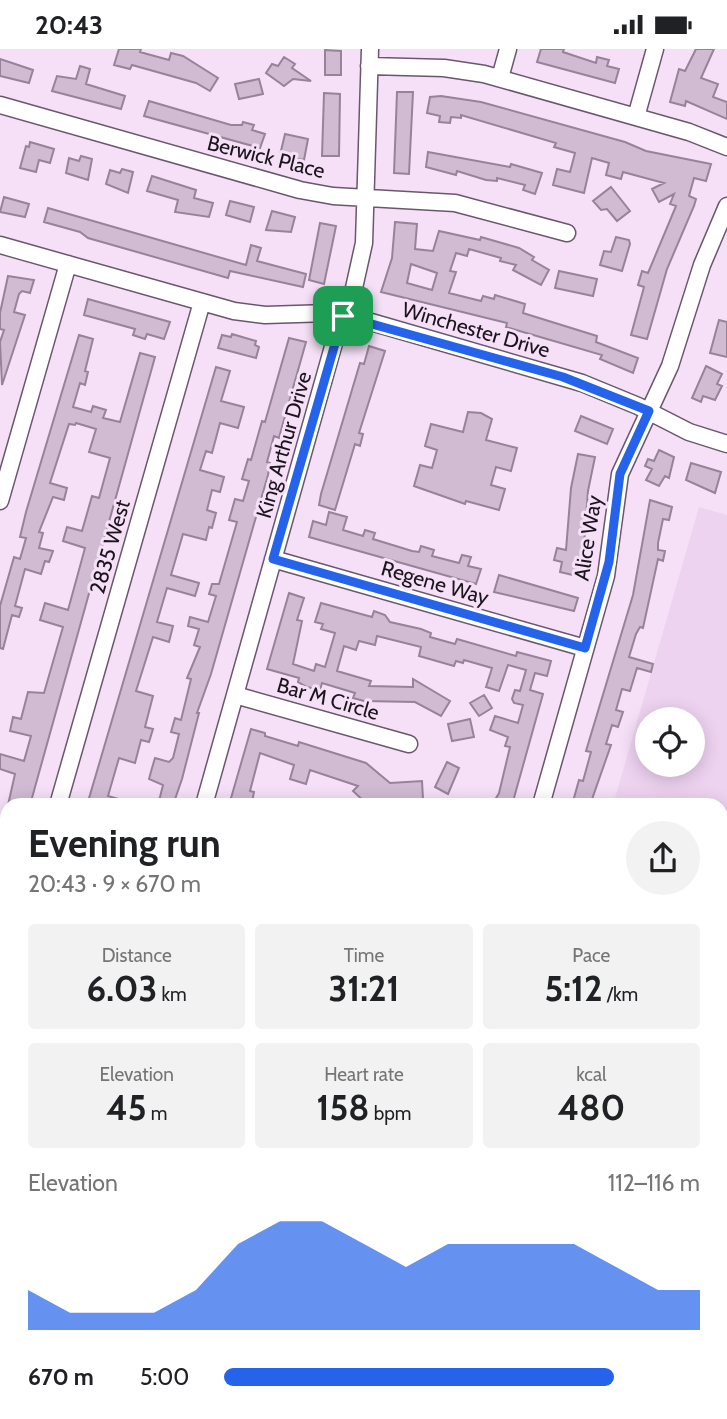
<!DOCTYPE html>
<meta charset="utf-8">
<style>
body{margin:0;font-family:Cabin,sans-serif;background:#f2f2f2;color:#202124;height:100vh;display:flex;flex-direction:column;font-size:26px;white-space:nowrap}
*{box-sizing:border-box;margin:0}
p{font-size:23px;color:#757577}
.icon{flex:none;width:38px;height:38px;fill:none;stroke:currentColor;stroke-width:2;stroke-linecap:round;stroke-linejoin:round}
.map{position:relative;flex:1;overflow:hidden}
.drawer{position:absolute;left:0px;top:749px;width:728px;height:621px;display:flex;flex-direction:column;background:#fff;border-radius:21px 21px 0 0;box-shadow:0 4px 18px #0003}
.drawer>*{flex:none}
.fabs{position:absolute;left:635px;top:658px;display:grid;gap:14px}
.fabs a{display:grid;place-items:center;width:70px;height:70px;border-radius:50%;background:#fff;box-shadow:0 4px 18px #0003;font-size:35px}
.pin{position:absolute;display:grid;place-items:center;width:60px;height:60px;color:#fff;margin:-30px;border-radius:14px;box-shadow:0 4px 10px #0006}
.round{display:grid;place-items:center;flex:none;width:74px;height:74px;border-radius:37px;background:#f2f2f2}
.overview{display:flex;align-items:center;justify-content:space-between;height:119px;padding:0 28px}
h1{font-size:38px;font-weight:700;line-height:52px}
.metrics{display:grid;grid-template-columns:repeat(3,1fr);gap:10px;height:119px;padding:7px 28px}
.metrics div{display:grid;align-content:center;border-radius:7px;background:#f2f2f2;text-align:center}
.metrics b{font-size:35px;font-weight:700}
.metrics small{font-size:19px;font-weight:400}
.metrics p{font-size:19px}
.chart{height:196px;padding:14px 28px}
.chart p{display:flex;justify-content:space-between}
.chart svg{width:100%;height:126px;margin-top:7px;fill:#2563eb;opacity:.7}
ul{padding:0 28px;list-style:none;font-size:23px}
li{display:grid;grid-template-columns:112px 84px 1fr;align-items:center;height:52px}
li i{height:18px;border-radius:9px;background:#2563eb}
.status{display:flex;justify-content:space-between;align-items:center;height:49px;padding:0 35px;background:#fff;direction:ltr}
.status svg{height:19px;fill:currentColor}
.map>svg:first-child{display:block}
.built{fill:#eed3f1;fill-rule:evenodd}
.building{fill:#d0bbd2;stroke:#978399;stroke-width:2;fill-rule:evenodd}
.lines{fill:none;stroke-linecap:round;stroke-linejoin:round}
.minor-casing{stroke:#69576b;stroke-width:19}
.major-casing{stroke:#69576b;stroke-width:24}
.minor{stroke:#fff;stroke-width:16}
.major{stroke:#fff;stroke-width:21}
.route-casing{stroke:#fff;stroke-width:14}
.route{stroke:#2563eb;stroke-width:9}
.labels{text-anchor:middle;stroke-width:6;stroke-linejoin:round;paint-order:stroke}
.street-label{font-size:21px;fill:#1c141d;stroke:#f5e0f7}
</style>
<div class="status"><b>20:43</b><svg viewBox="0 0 49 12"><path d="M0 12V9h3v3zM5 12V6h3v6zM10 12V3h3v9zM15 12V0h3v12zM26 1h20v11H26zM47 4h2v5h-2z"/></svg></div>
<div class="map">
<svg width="727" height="1370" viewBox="0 0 727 1370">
<rect width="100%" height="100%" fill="#f5e0f7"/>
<path class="built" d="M699,458L727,466V1053L721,1051V756H613ZM648,670H693V716H648Z"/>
<path class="building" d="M119,0H141L140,3L169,11L171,4L183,7L218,29L210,42L196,34L132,16L130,20L114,16Z
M541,0H564L563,3L596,14L597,8L609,11L607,17L619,20L615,34L537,13Z
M696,0H714L701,29L718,35L713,48L727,53V70L686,52L685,57L670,53L679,20L685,22Z
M325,1L341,2V26H325Z
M284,8L295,15L292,19L311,32L293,30L284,37L266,24L272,15L278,17Z
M0,10L33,21L29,34L0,27Z
M80,17L90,20L86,35L125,47L121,60L52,42L57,27L76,30Z
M259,30L263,45L239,50L235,35Z
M397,43H413L409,125L394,124Z
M324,44L340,45L339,107H322Z
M441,47L481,53L625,93L646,102L711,115L706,132L694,129L689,147L696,150L694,157L667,220L647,290L631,286L644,238L638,236L642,222L648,224L676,157L670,155L674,145L659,153L652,140L664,134L623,123L621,130L606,126L609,114L592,109L584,144L553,136L557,120L570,123L575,104L554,98L556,94L461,66V69L451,68L450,74L439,73L440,67L427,64L430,48Z
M149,52L231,76H242L243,73L254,76L252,81L265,85L260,99L144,67Z
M285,85L308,90L304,111L280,106Z
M30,93L54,100L50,114L39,111L36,123L20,119L26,97L29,98Z
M428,103L510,118L511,115L542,124L535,145L523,141L525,136L497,129V132L486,131L457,122L456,126L426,118Z
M81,107L92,110L88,131L66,124L69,109L79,112Z
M122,120L133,123L128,144L106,135L110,121L120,124Z
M152,127L196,141L194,149L213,154L209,168L175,163L178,151L147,142Z
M611,138L630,162L617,172L607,160L601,161L593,152Z
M4,148L29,155L25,168L0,163Z
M230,152L254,158L250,173L226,166Z
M48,159L246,216L251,196L261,199L257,212L306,225L303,238L230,222L228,229L88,189L80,183L44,173Z
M272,162L295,168L291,183L266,181Z
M395,173L417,175L415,200L433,202L439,182L480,191L481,188L519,199L534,208L532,211L549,221L541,236L513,221L516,216L500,212L501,209L469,200L467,207L456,204L450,222L456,223L449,244L481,252L483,247L494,250L495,246L525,255L523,264L597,287L596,293L638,309L633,324L600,310L602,306L506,278L507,274L381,243L392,209ZM411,215L437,224L432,241L407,234Z
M320,174L336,177L324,235L309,231Z
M616,188L629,191L630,195L622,222L600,216L604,202L611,203Z
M559,222L597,230L593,247L555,239Z
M8,227L34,231L30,244L22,242L19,245L14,263L25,266L2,336L0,293L4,281L0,280V264Z
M88,250L170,273L164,290L147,285L145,290L133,286L135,280L84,266Z
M719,271L727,273V308L710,304Z
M232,285L256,292L255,296L259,298L256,309L218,299L222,286L231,288Z
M79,286L93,290L85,322L88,323L85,336L80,334L73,358L91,363L93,357L106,361L103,369L120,373L140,304L155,308L30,756H8L15,725L0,720V705L24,712L31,687L10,682L13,668L21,670L28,643L44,644L63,578L40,571L45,554L68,561L85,499L63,492L67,478L82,482L92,447L99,449L110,409L89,403L96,380L76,374L75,376L69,375L50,434L67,439L64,451L53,448L39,483L43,484L39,499L53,502L49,513L45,512L41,525L25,520L15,557L22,559L19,568L12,566L3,600L0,599V557L14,508L20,510L26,489L20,488L26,463Z
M289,289L306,293L282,378L279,389L274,387L267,413L270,414L268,426L211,625L197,664H199L182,730L173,756H158L163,736L149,730L152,719L155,709L169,713L173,709L179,685L171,683L175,669L181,671L191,630L187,629L200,598L194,596L199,580L188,577L190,568L208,573L216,547L209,545L212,535H219L237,473L229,471L235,450L243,452L249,432L242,430L248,410L251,411L262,372L265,373Z
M369,297L385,302L359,384L363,385L360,397L355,395L335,461L319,456L321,445L360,314L364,315Z
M706,317L722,325L717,335L722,337L715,351L703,347L701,353L692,349Z
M216,318L230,322L221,352L244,358L238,379L220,374L212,404L206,402L200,421L224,428L220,443L212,441L207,461L216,464L212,479L209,478L206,491L183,485L171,526L199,534L195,547L167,539L157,573L173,577L169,593L153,588L136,642L153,647L145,678L153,680L149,693L141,691L135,714L119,709L108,747L129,753V756H87Z
M468,363L481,364L492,370L486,391L517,399L511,422L496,418L491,436L505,440L499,461L466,452L465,455L414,437L420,416L432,419L437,401L425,397L431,375L463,383Z
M581,367L613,380L607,395L575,382Z
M659,401L674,408L669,429L665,427L659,437L646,431L652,420L645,417L648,410L654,412Z
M578,405L595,408L588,442L584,497L577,527L560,523L562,513L554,511L557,499L566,501L571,439Z
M691,414L721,423L715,444L686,431Z
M650,451L672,458L669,471L663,470L658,494V501L665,502L663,512L658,510L643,579L640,578L636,585L629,608L653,615L651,623L637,619L630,642L622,640L616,661L623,663L618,678L612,676L606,695L611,696L590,756H572L579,731L583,732L591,703L586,702L633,546Z
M329,463L347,468L343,481L363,487L365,481L375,484L373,490L412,502L419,503L421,497L434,501L432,507L459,514L462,506L471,508L468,517L481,520L476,535L309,488L313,472L326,476Z
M499,526L578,549L574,562L494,543Z
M289,544L304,549L297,571L302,572L293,615L314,622L316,615L325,618L335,584L321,580L323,575L315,573L321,554L372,568L374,562L385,566L390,573L421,580L431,584L430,588L455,595L457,590L516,607L517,603L551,612L547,627L535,624L530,641L543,645L512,756H492L499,744L510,698L505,697L508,688L490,681L495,667L518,674L523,656L514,654L512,650L515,641L520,642L526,621L508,616L499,642L486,638L492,619L464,611L463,614L456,612L454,617L419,607L421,598L377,587L375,596L359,592L356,601L344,597L337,622L371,632L369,637L413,638V630L450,652L441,667L415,653L364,652L353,649L355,644L322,634L320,641L307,638L298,633L299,629L267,620Z
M484,646L492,659L479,667L470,654Z
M470,670L474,688L452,692L448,675Z
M251,680L265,684V687L298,697L299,693L366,714L390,734L422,732L423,750L387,751L385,756H368L353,742L358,737L310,721L306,735L290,730L294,716L260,704L250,742L254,743L252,753L229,756Z
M447,713L459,719L448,745L435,738Z"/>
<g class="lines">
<defs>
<path id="minor" d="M369,17L444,19L484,25L689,83L727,98
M500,29L508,0
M0,56L300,141L333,147L455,154L567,184
M636,68L655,0
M0,196L234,262L265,266L329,264L371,273L582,334L638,357L689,383L727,395
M0,452L68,215
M273,510L585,599
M235,646L409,695
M58,756L202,253
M204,756L338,280L354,239L364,194L370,0
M541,756L606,527L620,425L670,317L702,216L727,157
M0,845L7,847
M0,950L7,926
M0,1084L7,1059
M0,1281H7
M538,1363L562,1370
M107,1370L109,1363
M588,1370L590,1363"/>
<path id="major" d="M0,1012L7,1014
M721,1217L727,1219"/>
</defs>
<use href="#minor" class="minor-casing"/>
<use href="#major" class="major-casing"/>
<use href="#minor" class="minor"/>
<use href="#major" class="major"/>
</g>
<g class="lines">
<defs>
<path id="route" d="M343,267L563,328L649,362L620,425L609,513L585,599L273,510Z"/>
</defs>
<use href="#route" class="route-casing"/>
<use href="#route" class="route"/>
</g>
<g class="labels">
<g class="street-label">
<text transform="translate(266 108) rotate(14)" y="7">Berwick Place</text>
<text transform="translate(476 281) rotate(16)" y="7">Winchester Drive</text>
<text transform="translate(284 396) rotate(-74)" y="7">King Arthur Drive</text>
<text transform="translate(588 489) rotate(-81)" y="7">Alice Way</text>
<text transform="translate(110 498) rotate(-74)" y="7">2835 West</text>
<text transform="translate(435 534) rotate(16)" y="7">Regene Way</text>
<text transform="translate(328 650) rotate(16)" y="7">Bar M Circle</text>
</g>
</g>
</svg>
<div class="fabs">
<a><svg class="icon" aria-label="locate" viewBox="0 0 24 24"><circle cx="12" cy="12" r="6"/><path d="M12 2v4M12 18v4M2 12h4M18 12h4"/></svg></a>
</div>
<div class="pin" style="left:343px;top:267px;background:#1e9e55"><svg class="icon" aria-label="arrive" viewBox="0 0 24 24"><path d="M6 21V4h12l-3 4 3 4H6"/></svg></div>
<section class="drawer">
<div class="overview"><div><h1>Evening run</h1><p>20:43 · 9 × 670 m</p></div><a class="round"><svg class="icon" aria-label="share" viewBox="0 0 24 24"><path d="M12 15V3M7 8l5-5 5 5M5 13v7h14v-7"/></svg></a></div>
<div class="metrics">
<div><p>Distance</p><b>6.03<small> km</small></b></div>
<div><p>Time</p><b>31:21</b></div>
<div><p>Pace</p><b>5:12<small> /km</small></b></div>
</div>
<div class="metrics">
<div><p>Elevation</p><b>45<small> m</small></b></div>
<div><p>Heart rate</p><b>158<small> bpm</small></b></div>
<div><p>kcal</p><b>480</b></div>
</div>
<div class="chart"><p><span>Elevation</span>112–116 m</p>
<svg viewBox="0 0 160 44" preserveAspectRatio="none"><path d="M0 44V30L10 38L20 38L30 38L40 30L50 14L60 6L70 6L80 14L90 22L100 14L110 14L120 14L130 14L140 22L150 30L160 30V44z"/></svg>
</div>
<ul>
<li><b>670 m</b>5:00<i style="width:82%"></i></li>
</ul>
</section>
</div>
